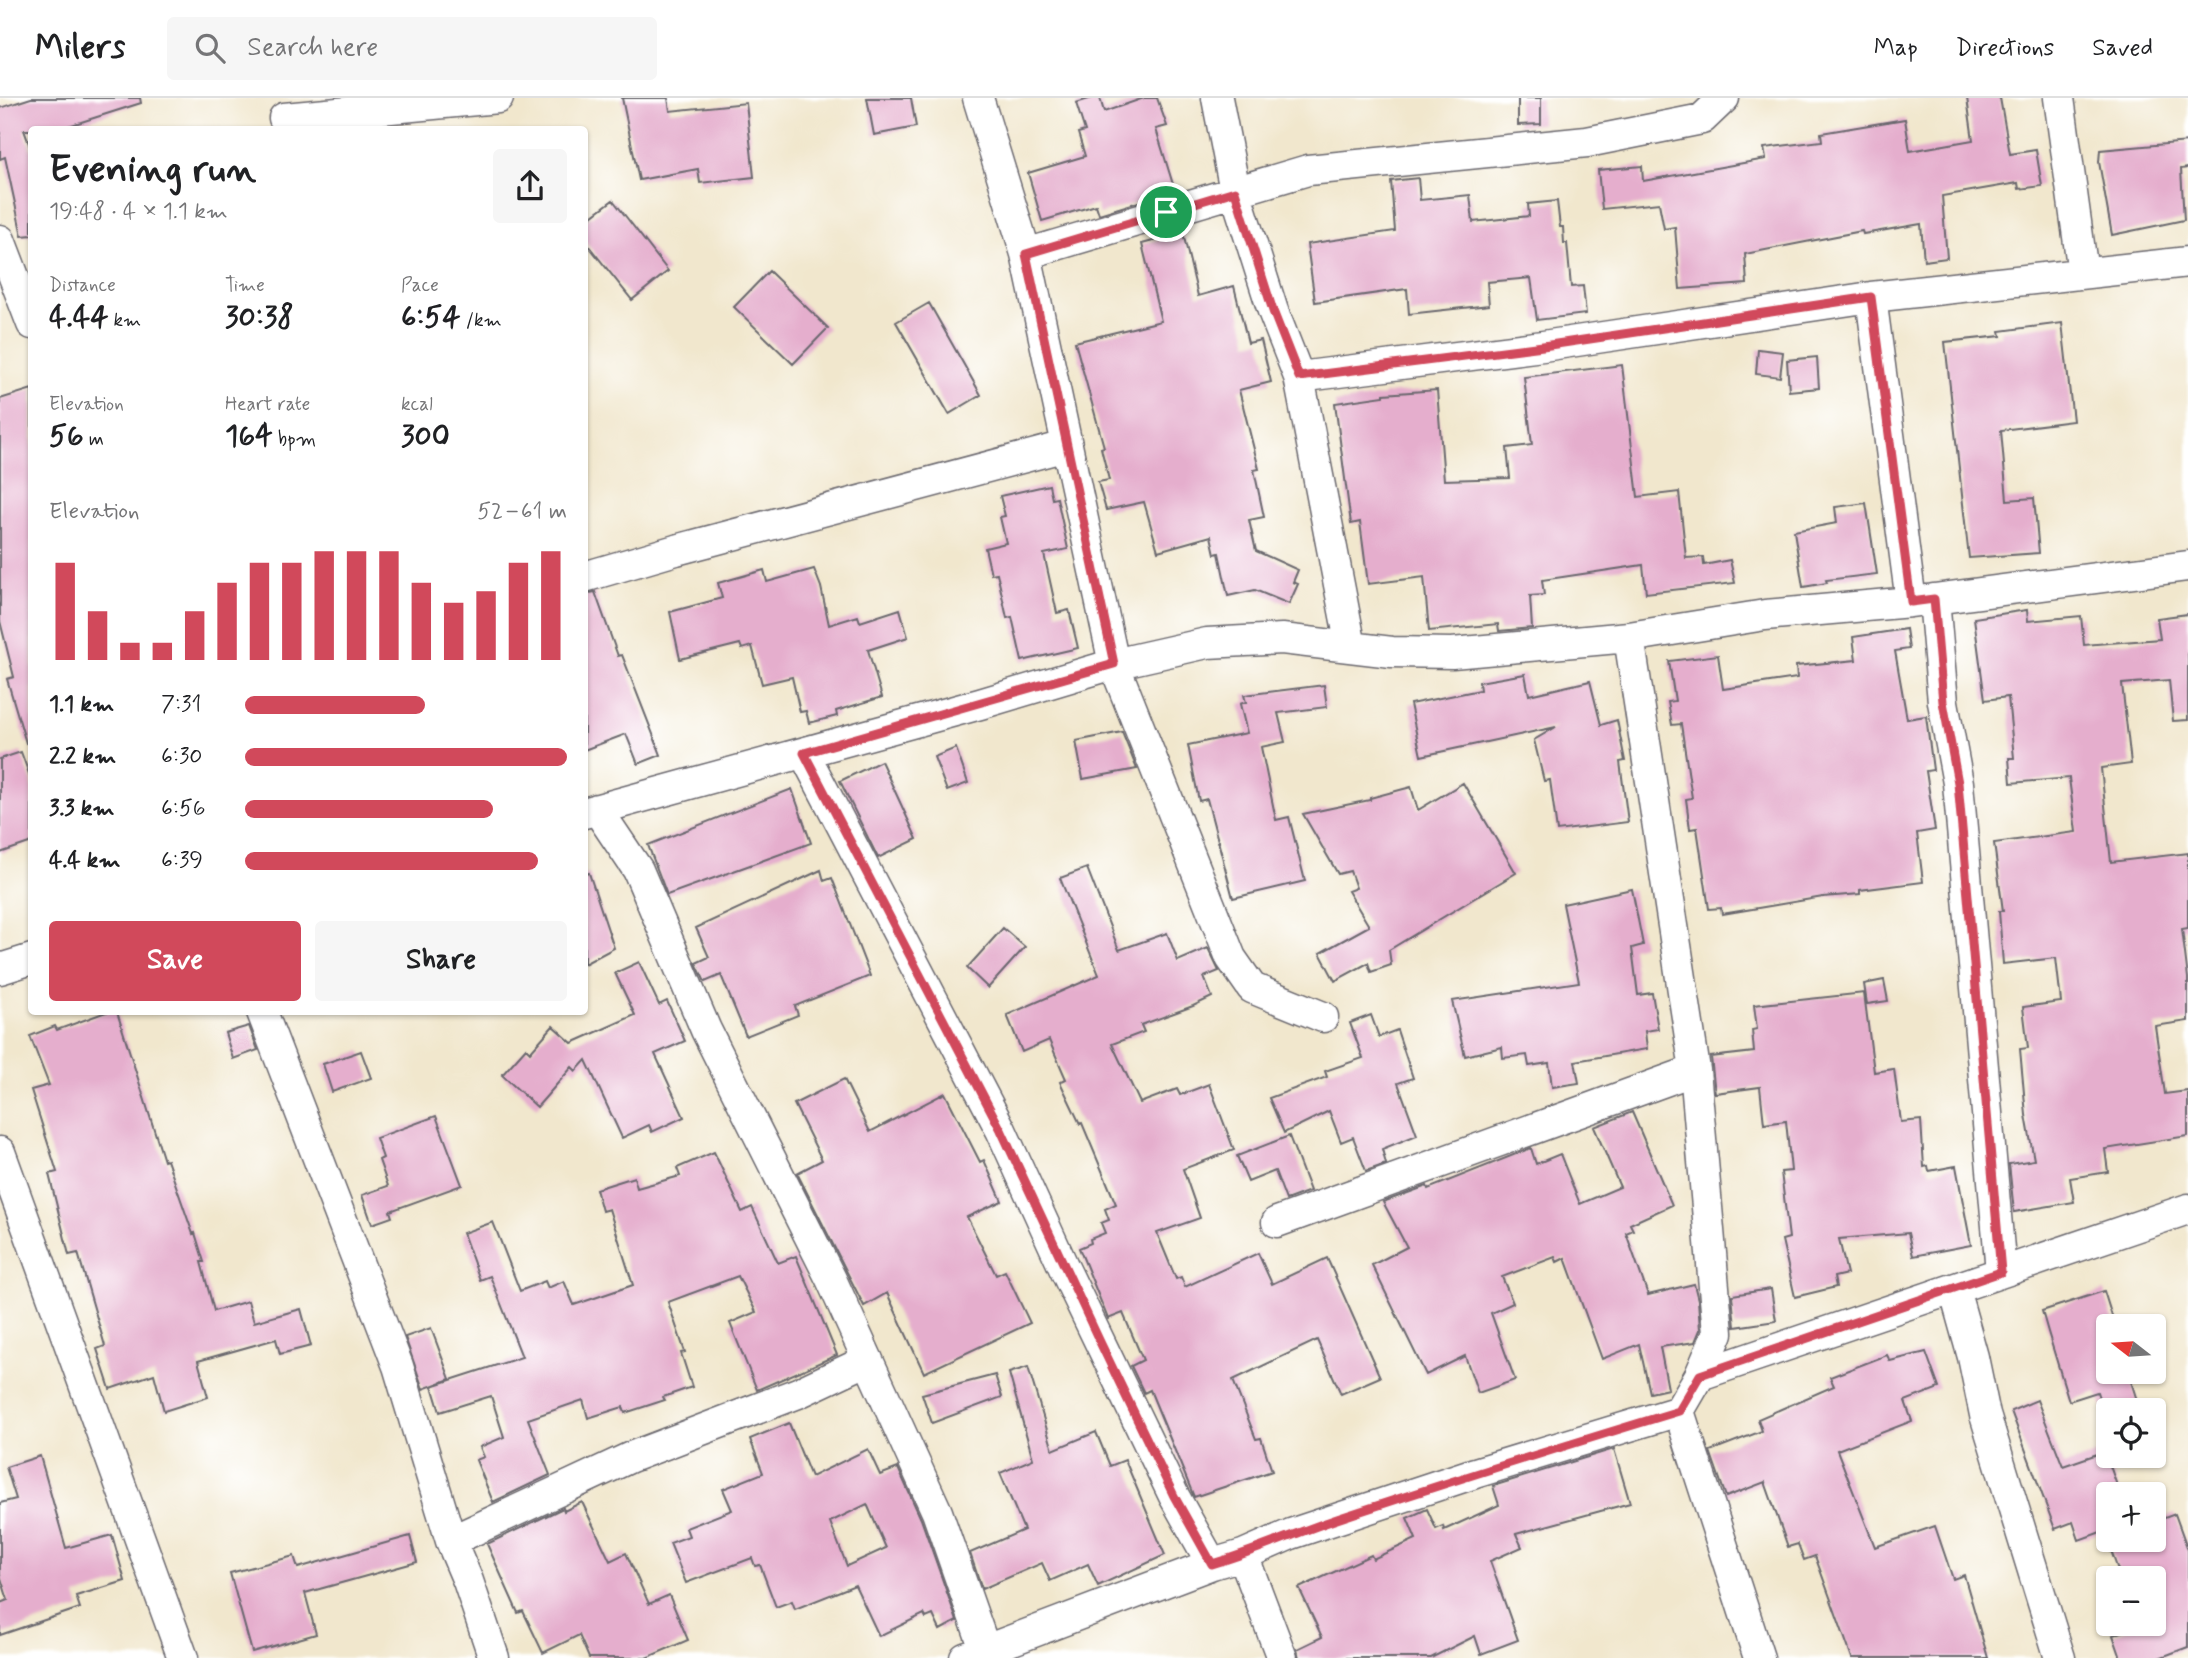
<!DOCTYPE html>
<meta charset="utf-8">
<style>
body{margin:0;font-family:Mynerve,sans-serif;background:#f6f6f6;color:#202124;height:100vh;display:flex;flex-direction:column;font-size:26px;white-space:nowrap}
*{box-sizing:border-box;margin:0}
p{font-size:23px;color:#757577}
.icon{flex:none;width:38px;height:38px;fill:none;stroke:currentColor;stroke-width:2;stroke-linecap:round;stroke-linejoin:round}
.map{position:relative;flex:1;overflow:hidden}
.panel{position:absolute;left:28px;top:28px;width:560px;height:889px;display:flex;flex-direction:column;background:#fff;border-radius:7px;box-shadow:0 2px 5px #0004}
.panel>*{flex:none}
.needle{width:46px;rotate:287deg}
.tools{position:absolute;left:2096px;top:1216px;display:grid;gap:14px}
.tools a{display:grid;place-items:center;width:70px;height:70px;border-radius:7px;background:#fff;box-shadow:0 2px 5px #0004;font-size:35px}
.pin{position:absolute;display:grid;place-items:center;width:60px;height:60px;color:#fff;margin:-30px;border:4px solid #fff;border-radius:50%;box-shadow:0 2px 7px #0007}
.round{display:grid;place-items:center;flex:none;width:74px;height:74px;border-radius:7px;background:#f6f6f6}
.overview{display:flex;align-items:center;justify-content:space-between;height:119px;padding:0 21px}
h1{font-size:38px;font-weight:800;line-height:52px}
.metrics{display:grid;grid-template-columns:repeat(3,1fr);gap:10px;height:119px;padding:7px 21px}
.metrics div{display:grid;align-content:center}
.metrics b{font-size:30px;font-weight:800}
.metrics small{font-size:19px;font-weight:400}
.metrics p{font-size:19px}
.chart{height:196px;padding:14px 21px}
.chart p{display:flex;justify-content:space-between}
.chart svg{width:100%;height:126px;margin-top:7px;stroke:#d1495b;stroke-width:6}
.action{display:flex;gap:14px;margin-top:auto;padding:14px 21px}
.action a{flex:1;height:80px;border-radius:7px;background:#d1495b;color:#fff;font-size:28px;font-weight:800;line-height:80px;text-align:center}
.action a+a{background:#f6f6f6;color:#202124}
ul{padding:0 21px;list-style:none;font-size:23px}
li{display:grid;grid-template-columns:112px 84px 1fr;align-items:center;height:52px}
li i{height:18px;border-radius:9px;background:#d1495b}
header{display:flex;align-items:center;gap:42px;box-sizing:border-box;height:98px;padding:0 35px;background:#fff;border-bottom:2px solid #e0e0e0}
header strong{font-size:33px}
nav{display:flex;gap:38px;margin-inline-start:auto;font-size:24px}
.search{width:490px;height:63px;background:#f6f6f6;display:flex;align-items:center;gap:18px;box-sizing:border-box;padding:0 24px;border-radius:7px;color:#757577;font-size:26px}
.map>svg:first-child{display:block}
.building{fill:#e5aecd;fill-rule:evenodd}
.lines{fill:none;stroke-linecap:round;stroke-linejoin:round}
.minor-casing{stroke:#6a676e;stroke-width:33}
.minor{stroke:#fff;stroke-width:30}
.route-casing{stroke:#fff;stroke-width:14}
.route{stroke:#d1495b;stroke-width:9}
</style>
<header>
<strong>Milers</strong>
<div class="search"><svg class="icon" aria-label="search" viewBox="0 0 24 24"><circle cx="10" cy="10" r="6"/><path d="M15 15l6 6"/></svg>Search here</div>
<nav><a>Map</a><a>Directions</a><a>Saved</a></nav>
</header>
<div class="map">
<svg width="2188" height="1560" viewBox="0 0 2188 1560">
<rect width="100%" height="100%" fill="#fff"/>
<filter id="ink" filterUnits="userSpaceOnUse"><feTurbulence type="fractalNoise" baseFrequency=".0143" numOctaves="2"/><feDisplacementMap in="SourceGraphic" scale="14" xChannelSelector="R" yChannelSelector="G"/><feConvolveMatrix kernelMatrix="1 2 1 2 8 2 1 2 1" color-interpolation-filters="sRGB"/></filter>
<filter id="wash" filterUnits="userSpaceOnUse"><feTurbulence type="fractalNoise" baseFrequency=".00686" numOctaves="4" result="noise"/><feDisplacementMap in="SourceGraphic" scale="28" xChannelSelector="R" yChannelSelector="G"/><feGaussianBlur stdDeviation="1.57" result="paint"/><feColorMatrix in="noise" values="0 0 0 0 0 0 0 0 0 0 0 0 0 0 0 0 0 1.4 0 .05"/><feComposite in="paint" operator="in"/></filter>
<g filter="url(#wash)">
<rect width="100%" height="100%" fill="#f1e7cd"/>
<g id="blocks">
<path class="building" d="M31,0H140L141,5L56,32H24L32,54V137L22,138L5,59L0,61V10Z
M622,0H668L670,13L746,5L754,79L700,85L698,71L639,82Z
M867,0H911L916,29L874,37Z
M1092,0H1100L1104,14L1144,0H1157L1167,28L1156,31L1175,93L1099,116L1096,107L1042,123L1028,75L1085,58L1078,35L1085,33L1076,5Z
M1518,0H1541V26L1518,27Z
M1967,0H2000L2010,56L2036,52L2042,88L2019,91L2018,85L1942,98L1947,160L1924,163L1921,126L1863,136L1862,133L1745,156L1747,186L1680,191L1675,129L1664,131L1659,105L1602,111L1598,72L1642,68L1643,83L1766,61L1764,50L1822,43L1821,35L1905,21L1910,53L1973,42Z
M2188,44V70L2181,71L2184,122L2112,137L2099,64L2100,52Z
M1418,80L1420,102L1470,97L1473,124L1529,118L1528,106L1557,103L1560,129H1563L1564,145H1567L1571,189L1583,188L1586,216L1537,222L1531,180L1487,184L1489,207L1409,216L1407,191L1315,204L1307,146L1395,133L1391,83Z
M613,102L668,173L632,202L584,142V124Z
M1183,135L1198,198L1234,188L1248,245L1261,242L1271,284L1239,292L1259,371L1254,372L1264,419L1249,422L1256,453L1298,472L1293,484L1298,486L1289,506L1255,492L1228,498L1219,455L1215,456L1211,438L1158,453L1144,404L1106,412L1098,384L1109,382L1101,350L1104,349L1075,244L1161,223L1142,146Z
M769,173L828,230L793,266L734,209Z
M929,205L981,297L949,316L896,224Z
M2062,225L2073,323L2001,332L2007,402L2034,400L2039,455L1969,460L1945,244L2001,238L2000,233Z
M1758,251L1783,254L1780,279L1756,276Z
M1817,259L1819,290L1789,293L1787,262Z
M1622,267L1638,399L1679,394L1686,460L1703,459L1704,467L1730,462L1735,485L1646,495L1643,467L1542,482L1544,497L1530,498L1532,530L1499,533L1498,526L1429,533L1424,479L1368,486L1360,424L1351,426L1335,305L1384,298V296L1437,292L1444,382L1510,380L1507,350L1532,347L1524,279Z
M32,291V644L26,645L7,581L14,579L0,523V301Z
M1049,387L1052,401L1057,400L1068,451L1044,456L1057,515L1069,512L1078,550L1022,563L1012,519L1007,520L997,475L991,476L985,450L1006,445L1000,419L1005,418L1000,398Z
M1866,405L1877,476L1826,482L1827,485L1803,489L1794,433L1837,425L1835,409Z
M814,471L821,489L829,527L858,518L860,524L900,511L908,539L868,552L882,599L836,613L837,618L809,625L806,613L800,614L792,579L762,586L752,548L742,551L740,546L680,561L670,514L722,500L718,485L764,472L767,484Z
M595,494L618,558L622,557L661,657L638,666L626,636L584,652V496Z
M2027,512L2028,523L2081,518L2084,547L2160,541L2157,520L2188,516V622L2173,623L2169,582L2122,586L2131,666L2101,670L2111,764L2188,755V830L2182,831L2188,880V923L2155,928L2165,996L2188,993V1038L2105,1051L2108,1074L2070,1080L2074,1104L2014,1114L2009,1066L2034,1062L2026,1017L2020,951L2028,950L2023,909L2061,904L2056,860L2003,866L1999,813H2003L1994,745L2076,734L2069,680L2011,685L2009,660H2014L2008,599L1985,602L1974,520Z
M1906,531L1909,551L1895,553L1907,621L1926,618L1933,672L1926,673L1935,732L1917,735L1923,784L1860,792V796L1823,799L1722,816L1721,810L1709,811L1697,730L1690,731L1686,701L1692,700L1681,626L1672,627L1668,604L1675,603L1669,563L1718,557L1723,591L1797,580L1796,568L1856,562L1853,539Z
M1525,576L1529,597L1590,583L1601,627L1617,622L1625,663L1620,664L1628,724L1557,733L1550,682L1544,683L1534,642L1556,629L1421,658L1410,606L1480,592L1479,584Z
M1324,587L1327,609L1278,615L1285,644L1261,649L1276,722L1289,719L1305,783L1233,800L1207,701L1199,703L1188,647L1247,635L1240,606L1246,604L1244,597Z
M1122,634L1137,671L1083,681L1076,643Z
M956,650L968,685L947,693L934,659Z
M21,654L32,684V744L0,755V661Z
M881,663L917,741L878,760L840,683Z
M1463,685L1516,775L1389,852L1391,867L1371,874L1368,865L1335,883L1320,855L1369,828L1348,793L1356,790L1350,773L1338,776L1303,716L1370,702V700L1411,689L1418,712Z
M792,691L811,745L667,797L648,747Z
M1087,770L1119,852L1167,835L1178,863L1208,850L1219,873L1204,879L1212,899L1193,908L1141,927L1144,934L1112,946L1140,1005L1177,991L1180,997L1209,986L1234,1052L1183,1071L1200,1120L1157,1135L1176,1181L1181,1179L1185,1189L1258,1155L1272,1186L1327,1160L1380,1279L1341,1296L1317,1242L1233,1282L1256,1341L1261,1340L1272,1373L1194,1399L1150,1292L1144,1295L1131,1268L1143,1262L1123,1215L1108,1221L1079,1150L1091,1145L1090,1141L1105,1135L1101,1125L1109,1122L1105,1111L1116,1106L1082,1025L1080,1026L1060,984L1066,981L1049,942L1022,954L1007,917L1099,877L1060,780Z
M821,772L824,783L832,780L870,878L795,908L798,917L746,938L721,877L705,884L696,865L709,859L696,830Z
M589,775L614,850L584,866V776Z
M1632,791L1643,847L1632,850L1638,897L1652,895L1658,931L1645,933L1647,951L1575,963L1579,985L1552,989L1549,965L1529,968L1527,957L1503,960L1502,949L1465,958L1452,903L1579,884L1563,806Z
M1003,830L1025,849L988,890L967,870Z
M639,864L659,907L667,903L685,943L655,956L684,1019L652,1034L649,1027L622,1040L586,962L576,973L572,969L537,1009L502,977L526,950L530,954L553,928L572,945L635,917L615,875Z
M1884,882L1888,903L1867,906L1864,886Z
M1864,895L1874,974L1894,971L1901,1024L1921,1022L1924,1069L1928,1068L1929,1073L1956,1068L1971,1147L1913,1158L1908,1135L1839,1141L1847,1176L1834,1179L1836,1189L1795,1199L1782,1142L1789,1140L1781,1074L1791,1073L1786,1023L1764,1026L1760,989L1715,995L1711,959L1754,954L1752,932L1757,931L1754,907Z
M106,914H117L164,1063L167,1062L193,1136L195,1135L204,1164H201L214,1213L248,1203L254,1224L301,1211L311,1248L280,1256L276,1241L198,1263L208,1299L164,1313L154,1276L110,1291L97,1251L105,1248L78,1155L69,1157L49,1076L57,1074L31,992L49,987L30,938L55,928L57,932Z
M1371,917L1379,939L1397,932L1413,980L1398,985L1417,1037L1382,1051L1386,1066L1366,1073L1353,1039L1341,1044L1329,1013L1284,1035L1269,1000L1327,979L1325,973L1363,960L1350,925Z
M249,928L258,952L233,961L225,935Z
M361,953L371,980L332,994L323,966Z
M844,981L870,1034L945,995L980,1064L984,1062L1002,1103L967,1119L996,1177L1005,1173L1030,1225L924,1275L887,1195L864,1208L797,1075L822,1062L794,1006Z
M1632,1014L1672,1107L1630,1126L1633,1132L1626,1135L1648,1197L1694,1186L1698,1202L1700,1232L1695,1244L1660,1249L1668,1291L1650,1295L1639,1246L1602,1261L1565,1160L1557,1164L1555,1159L1502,1179L1513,1205L1491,1215L1515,1282L1478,1295L1465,1258L1426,1277L1372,1167L1407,1149L1383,1104L1427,1088L1428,1091L1531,1050L1536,1066L1560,1056L1580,1106L1620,1089L1594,1029Z
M436,1018L462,1087L390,1113L392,1119L372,1126L362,1097L388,1088L379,1062L383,1060L376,1040Z
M1289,1038L1310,1093L1286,1102L1275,1073L1248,1084L1237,1058Z
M714,1054L742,1114L752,1109L778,1165L796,1158L837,1257L757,1292L730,1225L756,1214L738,1178L668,1204L685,1254L681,1255L692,1289L663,1299L665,1302L625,1315L623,1309L588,1320L583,1302L528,1321L550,1377L493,1404L476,1362L484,1359L480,1349L504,1339L491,1298L440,1314L432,1288L522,1259L490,1178L480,1182L463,1135L493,1124L520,1193L545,1183L548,1190L564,1183L574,1207L633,1187L609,1111L602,1113L596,1091L634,1079L637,1090L680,1078L677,1070Z
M1771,1191L1776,1223L1735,1229L1732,1197Z
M2104,1193L2115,1228H2109V1274H2128L2140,1312H2103L2097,1294L2069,1303L2048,1234L2042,1213Z
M431,1230L450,1281L423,1291L405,1239Z
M1926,1254L1939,1290L1905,1303L1912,1323L1837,1352L1875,1449L1935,1428L1953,1481L1964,1477L1988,1560H1852L1815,1458L1804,1462L1798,1446L1788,1449L1765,1384L1726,1399L1710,1353L1762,1333L1758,1321L1834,1288L1830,1279L1887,1257L1890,1263Z
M1028,1269L1053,1352L1096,1334L1110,1368L1125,1362L1165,1457L1098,1488L1088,1466L1050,1483L1042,1465L982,1491L970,1455L1024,1432L1000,1375L1033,1361L1009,1275Z
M995,1277L1002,1299L932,1325L922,1296Z
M2037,1302L2063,1368L2109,1352V1365L2120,1396H2109V1431L2079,1442L2073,1424L2055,1431L2011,1313Z
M789,1325L811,1379L868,1351L880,1377L898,1370L921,1421L957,1523L940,1532L933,1517L926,1520L924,1516L879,1538L855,1487L795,1511L792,1503L776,1509L760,1467L755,1468L752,1460L686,1485L670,1445L689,1438L686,1430L732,1412L723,1391L763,1375L750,1341ZM867,1406L886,1450L847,1468L830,1424Z
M1614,1351L1630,1405L1516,1436L1522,1449L1490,1463L1518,1542L1481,1556L1475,1538L1431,1560H1299L1297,1551L1322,1539L1299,1490L1371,1457L1373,1461L1416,1441L1407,1420L1427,1411L1436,1431L1443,1428L1444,1432L1499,1407L1493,1388Z
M40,1358L66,1450L112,1437L125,1483L76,1498L80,1510L0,1537V1505L8,1502L0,1477V1405L16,1401L6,1369Z
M582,1404L610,1463L626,1455L649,1506L669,1497L688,1542L646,1560H589L579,1537L543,1555L523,1513L518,1515L487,1446L563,1410L564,1413Z
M2175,1416L2188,1452V1549L2159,1560H2121L2113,1537L2144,1526H2154V1522L2159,1521L2154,1509V1480H2121L2107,1442H2154V1424Z
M410,1438L417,1464L305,1495L316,1536L252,1554L230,1475L294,1458L298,1470Z"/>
</g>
</g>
<g filter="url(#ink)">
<use href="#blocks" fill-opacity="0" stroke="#6a676e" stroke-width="2"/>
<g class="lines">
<defs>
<path id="minor" d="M978,0L1026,156L1114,566L1231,860L1252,890L1323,919
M1217,0L1235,93L1273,213L1299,279L1351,549
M2059,0L2083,175
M284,20L498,0
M0,142L32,226
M1026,156L1308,72L1587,44L1702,21L1724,0
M1871,199L1911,504
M1299,279L1543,248L1871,199L2188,164
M584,479L676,452L1066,348
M1934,501L1943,604L1958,685L2001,1174
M804,655L1001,1032L1064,1170L1134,1315L1174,1398L1212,1466
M597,711L638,772L706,932L831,1181L937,1414L988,1560
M584,715L980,606L1114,566L1207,545L1282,541L1392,554L1452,555L1629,539L1765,517L1911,504L2188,468
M0,871L32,861
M262,914L398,1268L451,1443L468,1483L494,1560
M0,1054L183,1560
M1277,1124L1695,972
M1954,1191L1973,1259L1985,1317L2060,1560
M1700,1277L2188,1111
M1679,1313L1759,1560
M451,1443L631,1359L798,1295L868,1262
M1243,1457L1282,1560
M965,1560L1212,1466L1243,1457L1291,1436L1475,1375L1679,1313L1700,1277L1718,1235L1695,972L1629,539"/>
</defs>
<use href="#minor" class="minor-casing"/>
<use href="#minor" class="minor"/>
</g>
</g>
<g class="lines" filter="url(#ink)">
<defs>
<path id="route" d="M1235,93L1273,213L1299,279L1543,248L1871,199L1911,504L1934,501L1943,604L1958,685L2001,1174L1700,1277L1679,1313C1567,1347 1454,1382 1343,1419C1299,1433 1257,1453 1212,1466L1174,1398L1099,1242L1001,1032L804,655L1114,566L1026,156Z"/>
</defs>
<use href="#route" class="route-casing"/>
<use href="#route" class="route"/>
</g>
</svg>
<div class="tools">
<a><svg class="needle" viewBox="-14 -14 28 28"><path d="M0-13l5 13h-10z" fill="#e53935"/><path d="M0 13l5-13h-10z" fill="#757577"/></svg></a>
<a><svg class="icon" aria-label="locate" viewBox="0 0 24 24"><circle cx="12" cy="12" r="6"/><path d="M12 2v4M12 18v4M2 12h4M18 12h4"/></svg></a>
<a>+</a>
<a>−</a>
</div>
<div class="pin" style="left:1166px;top:114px;background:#1e9e55"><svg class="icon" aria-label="arrive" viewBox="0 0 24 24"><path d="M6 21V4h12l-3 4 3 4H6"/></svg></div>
<section class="panel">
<div class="overview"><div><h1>Evening run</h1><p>19:48 · 4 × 1.1 km</p></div><a class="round"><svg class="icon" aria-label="share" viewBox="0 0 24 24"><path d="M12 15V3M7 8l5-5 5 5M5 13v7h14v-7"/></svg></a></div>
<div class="metrics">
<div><p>Distance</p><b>4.44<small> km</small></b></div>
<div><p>Time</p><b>30:38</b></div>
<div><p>Pace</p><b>6:54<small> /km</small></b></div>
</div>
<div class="metrics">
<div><p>Elevation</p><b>56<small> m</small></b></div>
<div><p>Heart rate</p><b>164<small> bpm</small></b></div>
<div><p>kcal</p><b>300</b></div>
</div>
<div class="chart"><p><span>Elevation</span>52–61 m</p>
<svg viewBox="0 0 160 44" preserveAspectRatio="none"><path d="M5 44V10M15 44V27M25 44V38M35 44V38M45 44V27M55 44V17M65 44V10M75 44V10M85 44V6M95 44V6M105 44V6M115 44V17M125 44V24M135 44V20M145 44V10M155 44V6"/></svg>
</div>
<ul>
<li><b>1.1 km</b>7:31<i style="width:56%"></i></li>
<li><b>2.2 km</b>6:30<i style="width:100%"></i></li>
<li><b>3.3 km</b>6:56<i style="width:77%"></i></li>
<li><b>4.4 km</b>6:39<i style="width:91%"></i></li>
</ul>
<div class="action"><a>Save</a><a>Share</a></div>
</section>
</div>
